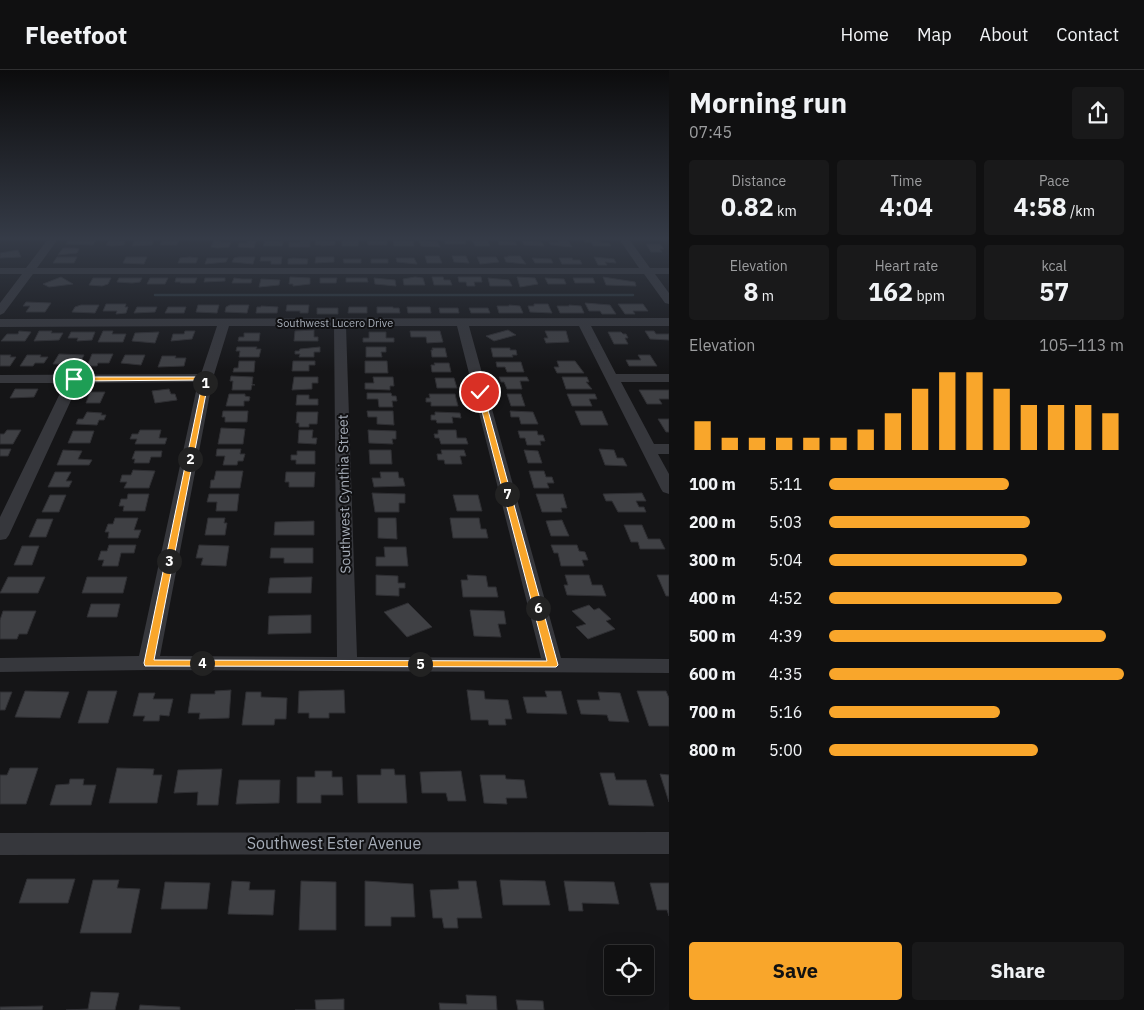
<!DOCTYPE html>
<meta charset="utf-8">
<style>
body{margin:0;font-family:"IBM Plex Sans",sans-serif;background:#19191a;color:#f1f3f6;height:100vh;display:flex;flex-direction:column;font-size:19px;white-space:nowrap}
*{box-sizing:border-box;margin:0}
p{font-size:16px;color:#9c9d9f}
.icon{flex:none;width:28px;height:28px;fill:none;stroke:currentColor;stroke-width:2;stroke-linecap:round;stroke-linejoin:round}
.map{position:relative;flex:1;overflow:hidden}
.details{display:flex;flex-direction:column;background:#101011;width:475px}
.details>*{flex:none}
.buttons{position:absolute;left:604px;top:875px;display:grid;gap:10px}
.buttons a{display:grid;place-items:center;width:50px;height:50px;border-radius:5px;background:#101011;box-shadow:0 5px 20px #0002,0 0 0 1px #303031;font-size:25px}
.pin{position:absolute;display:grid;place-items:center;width:42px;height:42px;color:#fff;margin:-21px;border:2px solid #fff;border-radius:50%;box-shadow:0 1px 5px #0007}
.km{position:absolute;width:25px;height:25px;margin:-12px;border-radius:50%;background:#222;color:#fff;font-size:14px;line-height:25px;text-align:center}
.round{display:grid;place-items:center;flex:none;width:52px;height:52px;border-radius:5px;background:#19191a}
.overview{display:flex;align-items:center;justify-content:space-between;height:85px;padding:0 20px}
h1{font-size:28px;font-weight:700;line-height:38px}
.metrics{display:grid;grid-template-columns:repeat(3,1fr);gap:8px;height:85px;padding:5px 20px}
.metrics div{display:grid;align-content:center;border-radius:5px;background:#19191a;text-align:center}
.metrics b{font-size:25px;font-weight:700}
.metrics small{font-size:14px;font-weight:400}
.metrics p{font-size:14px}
.chart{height:140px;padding:10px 20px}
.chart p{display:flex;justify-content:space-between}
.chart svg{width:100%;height:90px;margin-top:5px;stroke:#f9a62b;stroke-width:6}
.action{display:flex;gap:10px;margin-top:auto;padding:10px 20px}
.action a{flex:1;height:58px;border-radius:5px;background:#f9a62b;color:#111;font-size:20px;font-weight:700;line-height:58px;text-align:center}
.action a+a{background:#19191a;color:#f1f3f6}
ul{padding:0 20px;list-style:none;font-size:16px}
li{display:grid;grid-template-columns:80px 60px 1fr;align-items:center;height:38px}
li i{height:12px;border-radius:6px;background:#f9a62b}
header{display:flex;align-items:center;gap:30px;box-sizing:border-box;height:70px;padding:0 25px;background:#101011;border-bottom:1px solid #303031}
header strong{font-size:24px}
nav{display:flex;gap:28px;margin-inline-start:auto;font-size:18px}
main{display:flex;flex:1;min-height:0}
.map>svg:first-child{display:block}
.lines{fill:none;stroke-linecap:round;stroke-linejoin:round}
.stream{stroke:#2a353b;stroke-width:2.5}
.building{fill:#3f4044;stroke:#2f2f33}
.minor{fill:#36373c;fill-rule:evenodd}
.route{fill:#f9a62b;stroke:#fff}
.labels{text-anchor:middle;stroke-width:4;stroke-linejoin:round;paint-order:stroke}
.far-street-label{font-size:11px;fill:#a6adb8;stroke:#101012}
.street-label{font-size:14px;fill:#a6adb8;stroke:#101012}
.near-street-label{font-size:16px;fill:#a6adb8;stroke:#101012}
</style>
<header>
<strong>Fleetfoot</strong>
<nav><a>Home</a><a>Map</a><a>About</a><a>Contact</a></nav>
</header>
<main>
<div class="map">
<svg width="669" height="940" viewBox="0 0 669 940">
<rect width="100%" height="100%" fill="#151517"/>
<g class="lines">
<path class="stream" d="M155,225H633"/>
</g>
<path class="building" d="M583,169H599L601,173H609L611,176H593L591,172H585Z
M68,170H96L93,175L66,174Z
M109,170H118L125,171L124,175L112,176L106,175Z
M135,170H154L152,175L132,176Z
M162,170H179L177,175H160Z
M214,170H221L220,172H231L229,177L217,178L211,177Z
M247,170L256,171L254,178L238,177L239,173H247Z
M265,170L283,172L282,176H263Z
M300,170H310V177H289V172H300Z
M316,170L335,171V175L321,176V175H315Z
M342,170H359L358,176H342Z
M387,170V175H368L367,171Z
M393,170L413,171L414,176H394Z
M419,170L438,172L440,177L421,176Z
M445,170H465L466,174H445Z
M472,170H488L490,176H475Z
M558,170H568L572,177L551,175L549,172H558Z
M498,171L515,172L517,175H499Z
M522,171L542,172L544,176L524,175Z
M646,174H660L664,179H660L662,182H651Z
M63,178H75L79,179L77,183L58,185Z
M18,180L21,187L0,188V183Z
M425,186H439L442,193H427Z
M452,186H466L469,193L454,192Z
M508,186H520L526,194L506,192L504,187H508Z
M57,187H77L74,193H53Z
M126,187H147L144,194L123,193Z
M190,187L198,188L196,193H178L180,188Z
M239,187H255L253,194L232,192L234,188Z
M261,187H282L281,194H271V191H260Z
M316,187H334V192L315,193Z
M477,187H496L499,192L480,194Z
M594,187L614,189L616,193L605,192L607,195H598Z
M207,188H228L226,192L205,194Z
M293,188L308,189L307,194H288V189Z
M396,188H414L417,194L397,192Z
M532,188L551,189L553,193H535Z
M559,188H572L573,190H580L582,194H562Z
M343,189H361V193H344Z
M371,189H388V193H371Z
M61,207L73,214L49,217L43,214Z
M290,207L310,208V214L293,216V214H289Z
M415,207L423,208L425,215H404L403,209Z
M432,207H443L444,210H450L452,215H434Z
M458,207H481L482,212H474L475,216H467L466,212H459Z
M517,207L535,208L538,214L520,217Z
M603,207L635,212L636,216L606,215Z
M93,208H111L108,214L102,216L89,215Z
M119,208H142L140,212L132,213L117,212Z
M150,208H168L165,214H147Z
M176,208H197L195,213H180L181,212H175Z
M205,208H225V211L204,212Z
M234,208L242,209H252L251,213H232Z
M320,208H337L336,213H320Z
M346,208H367L368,212H346Z
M374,208L395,210L396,216L375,214Z
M488,208L509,210L512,216H490Z
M545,208L564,209L566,214H548Z
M573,208H593L595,213H575Z
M261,209L280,210L279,215L259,217Z
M26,232L51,233L45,242H26L30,236H23Z
M585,233L610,235L616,244H602L600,241H589Z
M106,234H126L125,237H128L126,243L116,244L117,241H103Z
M534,234H548L552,243L530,242L528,236H534Z
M618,234H643L648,241H633L635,244H625Z
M81,235H99L95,243L72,242L75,237Z
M198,235H219L217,243L196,242Z
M230,235H249L247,243L225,242L226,237Z
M287,235H309L308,243H300V241H286Z
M509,235L520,236L523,243H499L497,236H509Z
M569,235L581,236L584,243H560L557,236H569Z
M261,236L278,237L277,243H256L257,237H261Z
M137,237H157L155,242L134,243Z
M168,237H186L184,243H165Z
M349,237H367V243H348Z
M377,237H393V238H399L400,243H377Z
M407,237H430L431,243H408Z
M317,238H338V244H317Z
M439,238H458L459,243H440Z
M469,238H488L490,243H471Z
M314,260V267H318V271H294L295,261Z
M508,260L516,265L494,271L486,266Z
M19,261L31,262L25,271H1L7,264H18Z
M39,261H52L51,263H63L59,270L34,271Z
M103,261H113L112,264H126L123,272H98Z
M185,261H195L192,269L171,271L173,264H184Z
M410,261H440L443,272L427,273L426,267H411Z
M545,261H566L569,272L546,273L544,268H548Z
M645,261H654L656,264H669V270L650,269Z
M71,262H95L92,270L77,271L78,268H68Z
M159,262L155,273L132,271L135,263Z
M369,262H386V268H394V272H363V268H369Z
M608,262H621L623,264H626L628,268H625L628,274H614Z
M244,263H260L259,271H238L239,267H244Z
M237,277H257L256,279H261L259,287H239L240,281H236Z
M320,277V282H314V287H299L300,284H295V281H299L300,279Z
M366,277H386V282H381L382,287H366Z
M432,278H445L447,287H432L431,280H433Z
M491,278H510V280H516L517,285H512L513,287H493Z
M59,284L84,285L78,297H65L66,294H53Z
M92,284H113L109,293H98L97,296H87Z
M0,285H11L10,287H16L10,296H0Z
M27,285H41L40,287H48L44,293H35L33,296H20Z
M125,285H145L141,295L121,293Z
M638,285H650L657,296H629L626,290H641Z
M162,286H176L175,288H186L184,296L158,297Z
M239,291H255L254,302H233L234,298H238Z
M293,291H315V295H309V301H292Z
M365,291H387L388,303H365Z
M557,291H575L584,303H557L554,297H559Z
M496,292H521L524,302H507L505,297H497Z
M434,293H449L451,302H432L431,295H435Z
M231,306L253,307L252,314L255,315H252L251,320H232L233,311H230Z
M294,307H318V313H312V319L292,320Z
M373,307H393L394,316H390V320L365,319V313H374Z
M499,307H527L529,311H520L522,319H507L504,312H501Z
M562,307H587L589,312H586L592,319H566Z
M435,308H454L457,318H437Z
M15,319H38L34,327L10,328Z
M169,319L171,324H175L177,330L155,333L152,321Z
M639,320H669V329H659L662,334H647Z
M90,322H105L100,333H86Z
M367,323H391L392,326H396L397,331H392L393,337H379L378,329H367Z
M229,324H245V326L250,327L249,331H244V336H226Z
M429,324H455L458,336H431V332H426V328H430Z
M507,324H521L525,336H511Z
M567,324H595L597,329H589L592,336H572Z
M297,325H309V329H318V335H296Z
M223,341H248L247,352H225V347H222Z
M367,341H393L394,355L377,354V347H368Z
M510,341L533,342L538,354H521L519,347H511Z
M575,341H602L608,355H581Z
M87,342L102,343L101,345H106L104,350H99L97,355L76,354L78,349H83Z
M297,342H318L317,354H309V357H299V353H296Z
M435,342L460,343L461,348L452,347L453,353H437L436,350H431V345H435Z
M658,349H669V362H666Z
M221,358L245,359L243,374H218Z
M7,360H21L13,374H0V364H4Z
M140,360H161L159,368H167L165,374H135L137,369H130L132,364H138Z
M299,360H313L312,368H317L316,374L298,373Z
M368,360L396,361V369H392L393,374L369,373Z
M438,360H456L457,368H466L468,374H441L439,368H435L434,364H438Z
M73,361H94L90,373H68Z
M518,361H537L538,365H543L545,371H540L541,375H527L525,368H520Z
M0,379H11L8,386H0Z
M217,379H241L240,384H245L243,391H238L237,395H223L225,386H216Z
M599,379L614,380L617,388H623L627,396L605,395Z
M63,380L82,381L78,389L92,390L89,395H57Z
M369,380H391L392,394H370Z
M441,380H464L466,386H460L462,394H445L444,390H438L437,384H442Z
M524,380L538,381L542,393H528Z
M135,381H162L161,387H151L149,393H134L135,389H132Z
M297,381H315V394H296V390H291V385H297Z
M133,400L155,401L149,418H124L127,412H120L122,405H131Z
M216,401H243L240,418H210L211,410H214Z
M529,401H544L546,407H552L554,413H547L549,418H534Z
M55,402H71L66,411H72L69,417H48Z
M286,402H315L314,417H289V412H285Z
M380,402H398L399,408H403L405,416L374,417L372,408H381Z
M372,423L405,424V433H399V442H375Z
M642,423L646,431H636L639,437H644L646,442H618L612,431H606L603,424Z
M128,424H149L145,441H123L124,436H119L121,429H127Z
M209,424H239L237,441H216L217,432H207Z
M536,424H563L567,438H561L562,442H542Z
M50,425H66L59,442H42Z
M453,425H478L482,441H457Z
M115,448H138L134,460H141L138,468H108L109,462H105L108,454H113Z
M208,448H225L224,453H227L225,465H205Z
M378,448H396L397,469L378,468Z
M450,448H479L481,459H486L488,468H453Z
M37,449H53L46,467H29Z
M562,450L569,466H551L546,451Z
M314,451V465H274L275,452Z
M624,455H642L648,469H660L665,479H640L638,472H631Z
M109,475H136L134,483H121L118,496H102L104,490H98L101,481H107Z
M199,475L229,476L226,496L201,495L203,488H196Z
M551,475H577L579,481L585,482L588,490H582L584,496H561L558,483H554Z
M22,476H39L32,495H14Z
M384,477H406L408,496H376V487H385Z
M271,478H313V493H284V488H270Z
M376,505L398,506V513H405V518H399V526L376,525Z
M467,505L486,506L488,517H496L498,527H463L461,510H468Z
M565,505H589L592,515H602L606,526L567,525L564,515H568Z
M657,505H669V526H666Z
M8,507H45L38,523H0Z
M87,507H127L123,523H82Z
M312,507L311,523H268L270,508Z
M408,533L432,557L407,567L384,542Z
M91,534H120L117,547H87Z
M589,535L594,540L599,538L611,549L606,551L615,559L588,569L576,557L586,554L572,541Z
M470,540L504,541L506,554H498L501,567L474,566Z
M3,541H36L27,564H19L17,569H0V550Z
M311,545V563L268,564L269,546Z
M231,620L229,648L199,649L200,643H188L191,624H215V621Z
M344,620L345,643H329V648H309V643H298L299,621Z
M467,620L484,621L485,629L508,630L512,649H505L506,655H489L488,650H471Z
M25,621L69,622L60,648L15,647Z
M88,621H117L108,653H78Z
M545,621H561L567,644L527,643L523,627H547Z
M637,621H666L669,628V656H649Z
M0,622H12L5,640H0Z
M246,622H261V627L287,628L286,649H275L274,655H242Z
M598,622L620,623L629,652L609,651L607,645L581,644L577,630H600Z
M139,623H155L153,629H173L169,646L160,645L159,651H143L145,646H133Z
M10,698H38L26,734H0V705H7Z
M117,698L154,699L153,705H162L157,733H109Z
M222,699L218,735H197L198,722L174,723L178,700Z
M381,699H394L395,705H405L407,733H358L357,705H381Z
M315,701H332V707H342L343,725H321V733H297V707H315Z
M461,701L466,731H448L446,723H422L420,702Z
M600,703H614L616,710H646L654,736L609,735Z
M660,704L669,705V732Z
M480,705H505L506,709L524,710L527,728H506L507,734L484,733Z
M70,709H84L83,715H96L91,735H50L56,715L69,714Z
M239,710H280L279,733L236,734Z
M27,809H75L68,833H19Z
M93,810H119L117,818L140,819L131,863H80Z
M500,810L545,811L550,835H503Z
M232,811L250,812L249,820H275L273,845L228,844Z
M301,811L336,812V860H299Z
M365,811L413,814L415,847H391V856H365Z
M458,811H476L482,848H457L458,858H444L442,848H433L430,820L459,819Z
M564,811L614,812L619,834L582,833L583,841H569Z
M165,812L210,813L207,839H161Z
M650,813H669V846L667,840H657Z
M91,922L119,923L115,940H66L88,939Z
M466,925L496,926L497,940H440L439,933L467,934Z
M344,929V940H295H316L315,930Z
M516,930L543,931L544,940H518Z
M140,935L157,936L180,937V940H139Z
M43,936L42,940H0V937Z"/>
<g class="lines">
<path class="minor" d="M48,169H58L37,198H639L619,169H629L650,198H669V204H655L669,223V234L665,233L644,204H33L4,243L0,245V233L22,204H0V198H26Z
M669,248V256H591L616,304H669V312H621L654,374H669V384H658L669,404V424L663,422L661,419L579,256H469L561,588L669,589V603L148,600L0,602V588L139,586L198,312L79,313L9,465L6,469L0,470V447L65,313H0V305L201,304L217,256L0,257V249ZM229,256H334L337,587L160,586L213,308ZM346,256H457L541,588L357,587Z
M669,762V784L0,785V763Z"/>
</g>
<linearGradient id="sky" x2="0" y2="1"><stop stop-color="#0c0c0d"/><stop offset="0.56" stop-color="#353b47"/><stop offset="1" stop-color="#353b47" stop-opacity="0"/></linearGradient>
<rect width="669" height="301" fill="url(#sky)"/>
<path class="route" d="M71,307H206L209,308L154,590L547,591L477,322L480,320L483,322L558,595L556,597L145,596L144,593L203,310L74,311L71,310Z"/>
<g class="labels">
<g class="far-street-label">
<text x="335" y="257">Southwest Lucero Drive</text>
</g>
<g class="street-label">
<text transform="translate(344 424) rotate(-91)" y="5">Southwest Cynthia Street</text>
</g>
<g class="near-street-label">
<text x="334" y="779">Southwest Ester Avenue</text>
</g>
</g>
</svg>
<div class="buttons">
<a><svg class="icon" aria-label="locate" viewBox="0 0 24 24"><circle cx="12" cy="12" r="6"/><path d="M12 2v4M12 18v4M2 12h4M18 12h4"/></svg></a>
</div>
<div class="pin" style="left:74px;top:309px;background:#1e9e55"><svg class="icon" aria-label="arrive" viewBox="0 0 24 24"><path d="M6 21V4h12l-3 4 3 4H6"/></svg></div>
<div class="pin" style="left:480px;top:322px;background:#d93025"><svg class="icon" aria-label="check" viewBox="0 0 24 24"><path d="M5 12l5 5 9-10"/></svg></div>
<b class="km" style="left:205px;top:313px">1</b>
<b class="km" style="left:190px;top:389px">2</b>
<b class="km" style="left:169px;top:491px">3</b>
<b class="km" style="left:202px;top:593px">4</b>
<b class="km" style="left:420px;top:594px">5</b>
<b class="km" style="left:538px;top:538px">6</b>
<b class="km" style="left:507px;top:424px">7</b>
</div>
<section class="details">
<div class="overview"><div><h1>Morning run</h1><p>07:45</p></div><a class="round"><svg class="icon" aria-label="share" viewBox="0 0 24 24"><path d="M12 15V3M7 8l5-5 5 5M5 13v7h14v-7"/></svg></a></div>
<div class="metrics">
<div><p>Distance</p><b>0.82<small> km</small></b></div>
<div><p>Time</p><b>4:04</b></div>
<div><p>Pace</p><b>4:58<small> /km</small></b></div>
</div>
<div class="metrics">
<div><p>Elevation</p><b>8<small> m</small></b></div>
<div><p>Heart rate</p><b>162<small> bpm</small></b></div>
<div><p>kcal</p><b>57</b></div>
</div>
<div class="chart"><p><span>Elevation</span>105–113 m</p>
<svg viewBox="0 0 160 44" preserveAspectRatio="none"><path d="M5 44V30M15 44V38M25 44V38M35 44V38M45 44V38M55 44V38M65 44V34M75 44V26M85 44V14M95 44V6M105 44V6M115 44V14M125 44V22M135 44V22M145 44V22M155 44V26"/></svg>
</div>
<ul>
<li><b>100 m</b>5:11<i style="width:61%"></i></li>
<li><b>200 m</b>5:03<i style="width:68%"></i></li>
<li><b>300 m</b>5:04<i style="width:67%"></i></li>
<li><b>400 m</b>4:52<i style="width:79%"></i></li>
<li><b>500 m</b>4:39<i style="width:94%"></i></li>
<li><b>600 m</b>4:35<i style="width:100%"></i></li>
<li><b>700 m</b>5:16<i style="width:58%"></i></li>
<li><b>800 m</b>5:00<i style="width:71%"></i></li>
</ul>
<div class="action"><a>Save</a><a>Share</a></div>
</section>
</main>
